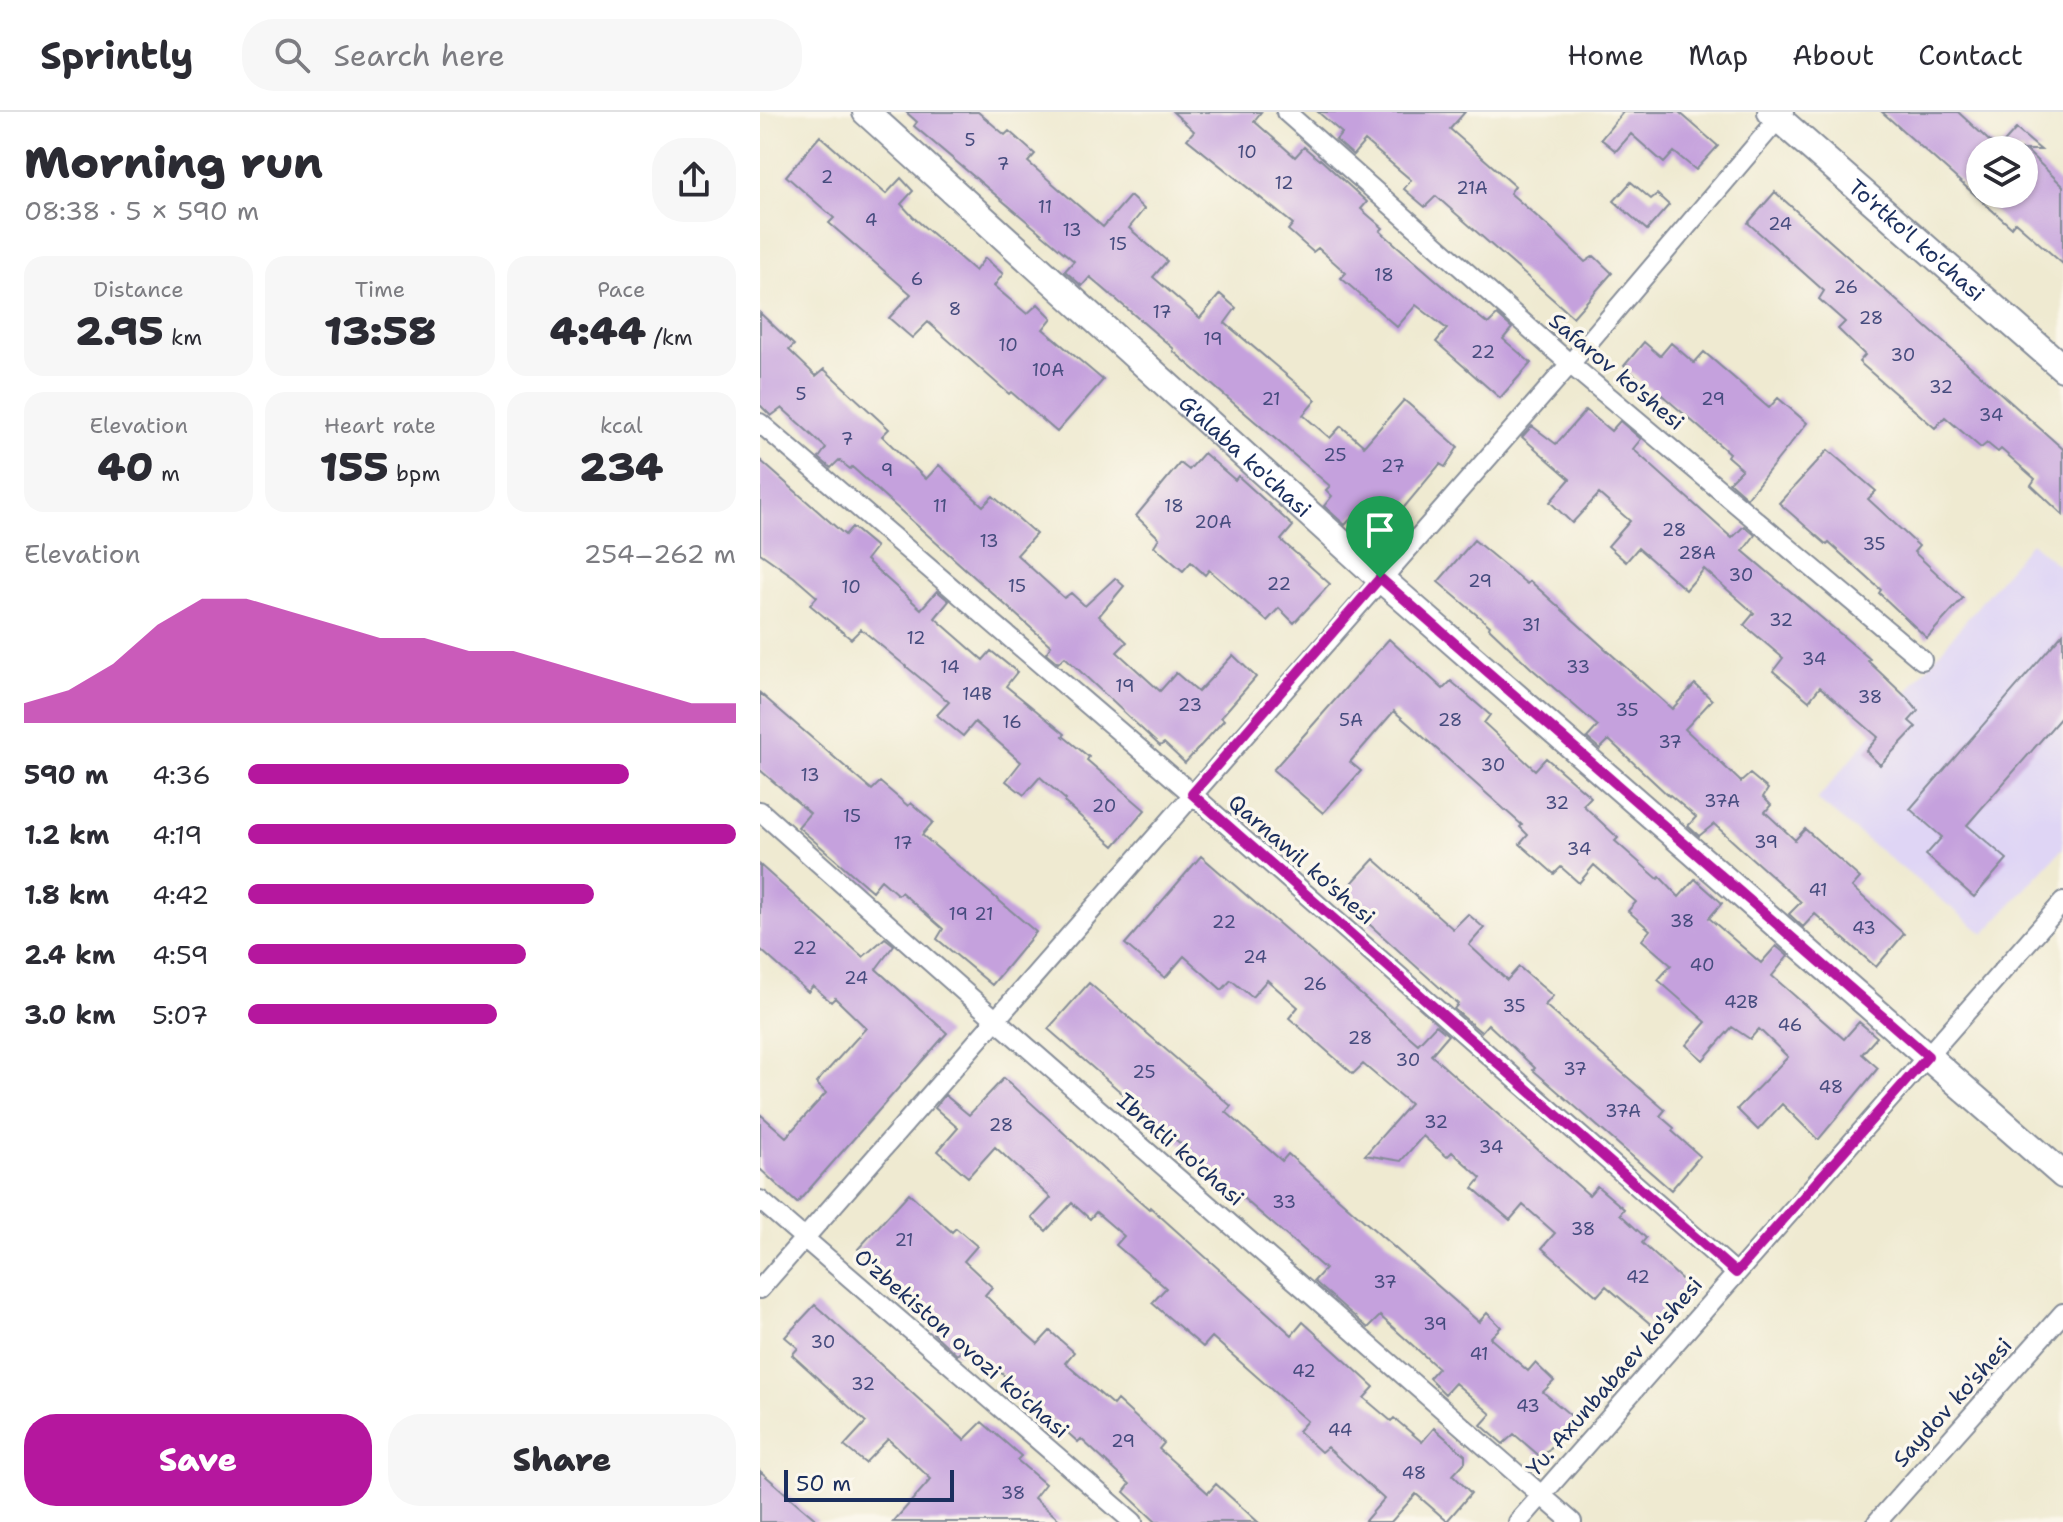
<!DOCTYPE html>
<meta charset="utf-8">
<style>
body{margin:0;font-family:"Shantell Sans",sans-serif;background:#f7f7f7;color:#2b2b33;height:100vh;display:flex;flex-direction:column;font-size:30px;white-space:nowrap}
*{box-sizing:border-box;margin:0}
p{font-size:26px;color:#7c7c81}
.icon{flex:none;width:44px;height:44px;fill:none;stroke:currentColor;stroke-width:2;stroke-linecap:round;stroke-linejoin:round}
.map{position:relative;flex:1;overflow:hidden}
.details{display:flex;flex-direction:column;background:#fff;width:760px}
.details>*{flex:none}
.buttons{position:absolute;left:1206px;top:24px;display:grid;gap:16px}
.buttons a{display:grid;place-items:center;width:72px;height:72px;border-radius:50%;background:#fff;box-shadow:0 2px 6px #0004;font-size:40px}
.scale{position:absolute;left:24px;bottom:20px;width:170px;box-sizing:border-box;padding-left:8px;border:4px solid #1b2f5e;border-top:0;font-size:22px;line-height:28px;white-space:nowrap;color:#1b2f5e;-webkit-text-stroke:6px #fbf7ec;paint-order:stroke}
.pin{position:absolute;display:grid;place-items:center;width:68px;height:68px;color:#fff;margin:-82px -34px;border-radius:50% 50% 50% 0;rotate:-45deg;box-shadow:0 0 8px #0007}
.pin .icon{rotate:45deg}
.round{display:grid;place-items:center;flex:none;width:84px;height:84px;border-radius:32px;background:#f7f7f7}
.head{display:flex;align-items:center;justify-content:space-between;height:136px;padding:0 24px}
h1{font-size:44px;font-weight:800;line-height:60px}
.figures{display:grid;grid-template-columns:repeat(3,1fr);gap:12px;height:136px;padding:8px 24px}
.figures div{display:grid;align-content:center;border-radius:20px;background:#f7f7f7;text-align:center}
.figures b{font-size:40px;font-weight:800}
.figures small{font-size:22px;font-weight:400}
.figures p{font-size:22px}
.chart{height:224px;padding:16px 24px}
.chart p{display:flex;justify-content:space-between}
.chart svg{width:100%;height:144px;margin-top:8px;fill:#b5179e;opacity:.7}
.cta{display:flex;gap:16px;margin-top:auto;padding:16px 24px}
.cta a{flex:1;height:92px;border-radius:32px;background:#b5179e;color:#fff;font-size:32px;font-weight:800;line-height:92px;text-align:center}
.cta a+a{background:#f7f7f7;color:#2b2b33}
ul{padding:0 24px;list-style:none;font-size:26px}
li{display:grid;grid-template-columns:128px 96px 1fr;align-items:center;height:60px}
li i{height:20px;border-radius:10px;background:#b5179e}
header{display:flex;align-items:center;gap:48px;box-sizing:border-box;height:112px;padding:0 40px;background:#fff;border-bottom:2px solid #e1e1e2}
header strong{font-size:38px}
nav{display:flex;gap:44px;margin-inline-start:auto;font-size:28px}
.search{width:560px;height:72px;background:#f7f7f7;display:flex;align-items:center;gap:20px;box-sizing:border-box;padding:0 28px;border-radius:32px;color:#7c7c81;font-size:30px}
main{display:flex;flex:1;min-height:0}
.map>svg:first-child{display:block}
.built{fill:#dfd5f5}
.building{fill:#c5a1dd;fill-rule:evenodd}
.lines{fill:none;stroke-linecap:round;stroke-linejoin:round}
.street-casing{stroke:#858c98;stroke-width:22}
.secondary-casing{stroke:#858c98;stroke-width:30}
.street{stroke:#fff;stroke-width:18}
.secondary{stroke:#fff;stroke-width:26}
.route-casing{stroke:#fff;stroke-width:16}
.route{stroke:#b5179e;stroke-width:10}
.labels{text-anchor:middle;stroke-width:7;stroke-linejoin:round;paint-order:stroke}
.number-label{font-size:18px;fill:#464c7e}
.street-label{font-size:22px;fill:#1b2f5e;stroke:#fbf7ec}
</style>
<header>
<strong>Sprintly</strong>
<div class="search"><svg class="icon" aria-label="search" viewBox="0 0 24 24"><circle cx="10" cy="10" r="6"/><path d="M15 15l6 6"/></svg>Search here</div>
<nav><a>Home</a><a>Map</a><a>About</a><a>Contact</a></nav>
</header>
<main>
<section class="details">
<div class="head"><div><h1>Morning run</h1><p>08:38 · 5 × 590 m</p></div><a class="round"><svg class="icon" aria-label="share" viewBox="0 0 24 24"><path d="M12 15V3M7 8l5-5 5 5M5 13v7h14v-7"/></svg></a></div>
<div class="figures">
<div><p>Distance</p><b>2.95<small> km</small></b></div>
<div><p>Time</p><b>13:58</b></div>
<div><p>Pace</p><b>4:44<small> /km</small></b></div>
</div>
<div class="figures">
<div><p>Elevation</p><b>40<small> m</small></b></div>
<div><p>Heart rate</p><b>155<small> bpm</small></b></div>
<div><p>kcal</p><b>234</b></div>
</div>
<div class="chart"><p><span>Elevation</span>254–262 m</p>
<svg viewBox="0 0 160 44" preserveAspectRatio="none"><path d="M0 44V38L10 34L20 26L30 14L40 6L50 6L60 10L70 14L80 18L90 18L100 22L110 22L120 26L130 30L140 34L150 38L160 38V44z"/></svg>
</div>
<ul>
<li><b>590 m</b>4:36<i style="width:78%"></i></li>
<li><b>1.2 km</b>4:19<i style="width:100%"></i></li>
<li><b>1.8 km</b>4:42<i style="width:71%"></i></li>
<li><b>2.4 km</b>4:59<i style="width:57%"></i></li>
<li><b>3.0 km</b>5:07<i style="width:51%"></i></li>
</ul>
<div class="cta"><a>Save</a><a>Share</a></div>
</section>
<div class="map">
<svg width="1303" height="1410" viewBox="0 0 1303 1410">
<rect width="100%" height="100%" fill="#fbf7ec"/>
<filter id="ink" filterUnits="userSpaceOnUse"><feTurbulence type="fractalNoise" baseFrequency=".0125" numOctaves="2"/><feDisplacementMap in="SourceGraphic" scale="16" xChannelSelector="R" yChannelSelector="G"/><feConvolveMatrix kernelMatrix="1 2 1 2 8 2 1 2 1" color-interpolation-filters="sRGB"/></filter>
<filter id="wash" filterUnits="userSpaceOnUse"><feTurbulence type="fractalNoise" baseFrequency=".006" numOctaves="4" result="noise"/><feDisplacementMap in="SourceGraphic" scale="32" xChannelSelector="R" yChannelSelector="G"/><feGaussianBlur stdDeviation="1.8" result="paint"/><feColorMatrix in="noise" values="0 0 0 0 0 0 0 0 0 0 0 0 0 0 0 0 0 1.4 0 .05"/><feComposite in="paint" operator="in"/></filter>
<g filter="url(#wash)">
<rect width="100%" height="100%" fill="#efead1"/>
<path class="built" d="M1271,430L1303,458V736L1224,822L1057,688Z"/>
<g id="blocks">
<path class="building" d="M146,0H218L245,23L249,19L275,42L268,50L343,115L370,84L384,97L369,116L407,149L393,165L440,206L460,182L476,196L465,211L556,288L543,303L570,326L581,314L604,334L644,288L698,335L685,355L680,352L621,423L596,401L585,413L564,394L572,384L566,378L570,374L413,239L414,237L330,165L322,174L305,159L314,149L154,14L157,10Z
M413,0H501L494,9L535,45L544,35L559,48L560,47L607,90L601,97L623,116L620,119L707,195L728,212L737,203L752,216L743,227L771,251L740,286L676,230L687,217L656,193L637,215L581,166L586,161L558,136L553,140L528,118L533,112L427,27L434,19Z
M558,0H705L690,17L755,74L750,81L789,115L825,150L834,144L852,161L813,205L676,84L665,95L644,77L651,68L605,29L593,43L576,28L582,21Z
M863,0H919L958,34L936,58L914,40L904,51L871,22L856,39L841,27Z
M1122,0H1198L1238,37L1256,17L1281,38H1266L1303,74V152L1255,110L1251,115ZM1220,38H1264V82H1220Z
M60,24L126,82L141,66L153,79L141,92L153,105L215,159L225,146L243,162L234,174L267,202L278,192L292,206L283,217L343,268L297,320L251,280L249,282L168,210L152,226L129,206L151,182L69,111L74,106L26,64Z
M871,70L891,87L897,82L909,93L887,118L854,89Z
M1015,80L1303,337V403L1271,373L1275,367L1241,337L1238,340L1227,331L1221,336L1185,305L1175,316L1099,250L1105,243L1078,217L1085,210L1059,187L1064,179L988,111Z
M0,201L34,233L29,238L56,264L64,257L129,317L122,324L166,367L179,353L223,394L233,384L276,422L257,443L304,486L311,481L325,494L355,466L364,474L339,504L367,530L357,540L400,579L416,561L438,580L473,543L496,565L461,605L464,608L425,651L404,631L400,634L305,545L298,551L286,541L291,534L92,355L90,357L79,348L71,356L59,346L66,336L22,296L11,304L0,293Z
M884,230L900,244L911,231L934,251L944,240L1009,296L1018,286L1047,311L987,386L969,370L982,357L967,344L969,341L902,283L900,285L864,254Z
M826,298L851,319L860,309L881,327L873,337L972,426L984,414L995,423L983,439L1110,547L1108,549L1148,587L1158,599L1149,609L1156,615L1120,653L1106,639L1118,625L1060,575L1049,589L1013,559L1023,546L984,513L994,501L944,457L926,478L878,436L866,450L848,434L870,409L839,382L812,411L790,390L810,367L762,325L772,314L796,332Z
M1068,338L1116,379L1108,387L1159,434L1154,440L1203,486L1167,526L1119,481L1121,478L1069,431L1067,433L1019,391Z
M444,341L475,368L478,364L533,414L521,428L570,472L534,511L519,496L507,509L449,458L445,463L431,450L423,459L394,434L399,426L376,404L420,351L429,358Z
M0,348L85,423L92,415L116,435L106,448L161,497L177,479L189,489L175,506L223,548L231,539L257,560L246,574L305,622L303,624L329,645L327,648L385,698L354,734L304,690L306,688L280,665L264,683L246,669L261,650L215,610L203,624L177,603L189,590L101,517L91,527L50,493L57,485L34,465L0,441Z
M714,428L767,472L770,469L912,597L935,572L952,588L925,617L981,670L990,662L1008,677L1003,685L1011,693L1005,700L1035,728L1045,717L1100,766L1092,775L1144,822L1116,855L1055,802L1043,815L1029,802L1041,790L978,734L954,712L939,724L928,714L936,705L910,683L909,684L849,628L840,637L827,626L838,614L771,556L729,516L730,514L678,470Z
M1303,521V603L1207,713L1247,747L1214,785L1166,743L1182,725L1150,697Z
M629,527L683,577L691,569L730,603L724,611L775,658L786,646L831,685L823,693L858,726L855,729L898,767L900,765L919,785L935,767L962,791L949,806L1001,851L1016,834L1028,844L1012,864L1084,927L1099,910L1117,925L1102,942L1118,956L1059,1027H1057L1022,992L998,1018L977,997L1028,945L999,917L990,927L972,915L943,948L926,933L946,910L898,868L911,853L882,828L890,818L868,799L876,790L834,753L819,771L801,755L794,762L760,732L768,723L760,715L762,713L634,599L590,650L601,659L563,701L513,658Z
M0,581L112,678L120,670L148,694L151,691L173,710L162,723L276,820L232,873L177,827L183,817L141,780L138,783L121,768L112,779L38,715L50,701L0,658Z
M441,744L658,932L676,913L688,923L671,943L829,1083L837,1074L864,1097L860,1102L886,1126L882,1131L929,1174L894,1215L846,1174L837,1184L782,1136L795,1121L763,1093L750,1108L713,1076L721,1066L692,1040L687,1045L663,1024L641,1049L605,1043L650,992L603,952L593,962L559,932L529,906L538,895L507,868L492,885L471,868L462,878L424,844L405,866L365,832Z
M614,747L693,817L708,802L724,816L709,833L747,868L759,855L793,884L785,893L905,998L900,1004L914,1016L912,1019L940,1044L911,1078L773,958L775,956L728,912L721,920L694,897L698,892L579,785Z
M0,753L103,845L125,826L134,833L116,857L187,921L37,1091L0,1057V1002L26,1025L66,981L56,971L106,916L75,886L71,890L53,874L48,880L0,837Z
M329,871L471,994L466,1000L522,1049L528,1042L719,1210L727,1201L741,1215L730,1226L768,1259L775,1251L794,1269L783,1280L815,1307L782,1346L754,1322L743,1332L721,1313L731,1302L695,1271L685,1282L669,1266L678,1256L620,1204L608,1216L554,1169L565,1157L288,917Z
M244,966L343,1057L389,1097L390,1095L532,1223L543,1210L614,1275L604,1286L631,1309L634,1306L662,1330L674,1316L705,1343V1350L693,1363L711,1381L687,1409L656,1382L631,1410H604L624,1387L567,1335L561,1340L538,1319L547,1309L452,1225L443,1235L392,1191L406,1176L356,1133L364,1124L336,1100L330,1107L312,1091L286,1119L272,1106L291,1086L235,1035L208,1065L178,1039L198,1016L175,996L185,983L209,1003Z
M149,1081L192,1120L196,1116L217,1134L204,1149L232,1175L225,1183L243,1201L278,1232L290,1219L314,1240L305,1251L353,1293L357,1288L404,1331L399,1337L448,1381L456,1372L498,1410H396L364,1380L370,1372L321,1327L318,1330L209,1232L197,1243L173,1221L180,1211L98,1137Z
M55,1193L204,1328L222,1310L261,1344L257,1348L285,1372L274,1386L302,1410H133L171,1367L128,1327L105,1351L84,1334L106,1310L32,1243L38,1236L25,1225Z
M0,1359L40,1394L59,1410H0Z"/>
</g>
</g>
<g filter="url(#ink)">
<use href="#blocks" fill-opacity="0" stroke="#858c98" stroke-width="2"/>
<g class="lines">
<defs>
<path id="street" d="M526,0L810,252L1162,548
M0,311L432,682L976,1161
M0,699L235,907L812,1410
M0,1088L373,1410
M0,1177L810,252L1024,0
M758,1410L1303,790
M1117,1410L1303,1201"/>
<g id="secondary">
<path id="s1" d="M106,0L620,466L1303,1063"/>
<path id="s2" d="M1011,0L1303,256"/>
</g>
</defs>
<use href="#street" class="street-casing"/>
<use href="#secondary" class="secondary-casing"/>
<use href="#street" class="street"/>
<use href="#secondary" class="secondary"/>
</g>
</g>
<g class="lines" filter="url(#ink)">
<defs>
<path id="route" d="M620,466L1168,944L976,1161L432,682Z"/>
</defs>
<use href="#route" class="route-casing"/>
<use href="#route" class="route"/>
</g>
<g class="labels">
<g class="number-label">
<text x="210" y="34">5</text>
<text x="487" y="46">10</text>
<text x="243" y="58">7</text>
<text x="67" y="71">2</text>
<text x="524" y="77">12</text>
<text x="712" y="82">21A</text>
<text x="285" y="101">11</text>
<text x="111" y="114">4</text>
<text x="1020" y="118">24</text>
<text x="312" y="124">13</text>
<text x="358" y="138">15</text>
<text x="624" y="169">18</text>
<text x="157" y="173">6</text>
<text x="1086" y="181">26</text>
<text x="195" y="203">8</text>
<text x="402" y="206">17</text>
<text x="1111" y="212">28</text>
<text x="453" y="233">19</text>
<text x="248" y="239">10</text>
<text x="723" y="246">22</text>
<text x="1143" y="249">30</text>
<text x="288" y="264">10A</text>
<text x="1181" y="281">32</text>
<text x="41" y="288">5</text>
<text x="511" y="293">21</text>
<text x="953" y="293">29</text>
<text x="1231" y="309">34</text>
<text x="87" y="333">7</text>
<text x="575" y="349">25</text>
<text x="633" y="360">27</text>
<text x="127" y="364">9</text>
<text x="180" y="400">11</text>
<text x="414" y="400">18</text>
<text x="453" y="416">20A</text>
<text x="914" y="424">28</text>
<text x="229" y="435">13</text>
<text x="1114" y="438">35</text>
<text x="937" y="447">28A</text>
<text x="981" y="469">30</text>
<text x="720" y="475">29</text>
<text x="519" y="478">22</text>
<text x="257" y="480">15</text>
<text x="91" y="481">10</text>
<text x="1021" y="514">32</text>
<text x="771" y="519">31</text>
<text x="156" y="532">12</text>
<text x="1054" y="553">34</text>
<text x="190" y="561">14</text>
<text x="818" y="561">33</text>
<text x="365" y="580">19</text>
<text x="217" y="588">14B</text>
<text x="1110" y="591">38</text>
<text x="430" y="599">23</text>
<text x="867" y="604">35</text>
<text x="591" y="614">5A</text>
<text x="690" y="614">28</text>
<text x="252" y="616">16</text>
<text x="910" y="636">37</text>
<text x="733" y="659">30</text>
<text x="50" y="669">13</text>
<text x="962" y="695">37A</text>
<text x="797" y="697">32</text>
<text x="344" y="700">20</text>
<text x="92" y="710">15</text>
<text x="1006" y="736">39</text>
<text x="143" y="737">17</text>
<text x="819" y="743">34</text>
<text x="1058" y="784">41</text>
<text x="211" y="808">19 21</text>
<text x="922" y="815">38</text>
<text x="464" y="816">22</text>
<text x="1104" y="822">43</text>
<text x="45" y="842">22</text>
<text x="495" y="851">24</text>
<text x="942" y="859">40</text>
<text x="96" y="872">24</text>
<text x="555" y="878">26</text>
<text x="981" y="896">42B</text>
<text x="754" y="900">35</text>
<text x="1030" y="919">46</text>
<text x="600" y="932">28</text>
<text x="648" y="954">30</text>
<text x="815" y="963">37</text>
<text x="384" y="966">25</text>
<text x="1071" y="981">48</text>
<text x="863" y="1005">37A</text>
<text x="676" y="1016">32</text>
<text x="241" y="1019">28</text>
<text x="731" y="1041">34</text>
<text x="524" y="1096">33</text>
<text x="823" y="1123">38</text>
<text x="144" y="1134">21</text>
<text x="878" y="1171">42</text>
<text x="625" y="1176">37</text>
<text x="675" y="1218">39</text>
<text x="63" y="1236">30</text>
<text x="719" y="1248">41</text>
<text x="544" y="1265">42</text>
<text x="103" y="1278">32</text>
<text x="768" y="1300">43</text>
<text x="580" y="1324">44</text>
<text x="363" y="1335">29</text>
<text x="654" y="1367">48</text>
<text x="253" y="1387">38</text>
</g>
<g class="street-label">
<text dy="8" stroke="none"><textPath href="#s2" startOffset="194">To'rtko'l ko'chasi</textPath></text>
<text transform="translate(857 259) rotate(40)" y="8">Safarov ko'shesi</text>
<text dy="8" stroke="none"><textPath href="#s1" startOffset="512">G'alaba ko'chasi</textPath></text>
<text transform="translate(542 747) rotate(41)" y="8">Qarnawil ko'shesi</text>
<text transform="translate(421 1037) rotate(41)" y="8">Ibratli ko'chasi</text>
<text transform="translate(202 1231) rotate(41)" y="8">O'zbekiston ovozi ko'chasi</text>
<text transform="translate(854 1264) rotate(-49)" y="8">Yu. Axunbabaev ko'shesi</text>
<text transform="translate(1192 1290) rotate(-48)" y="8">Saydov ko'shesi</text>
</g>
</g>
</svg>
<div class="buttons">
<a><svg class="icon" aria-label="layers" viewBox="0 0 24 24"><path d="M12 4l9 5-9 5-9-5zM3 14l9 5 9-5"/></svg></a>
</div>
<div class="scale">50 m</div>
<div class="pin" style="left:620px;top:466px;background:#1e9e55"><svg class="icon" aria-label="arrive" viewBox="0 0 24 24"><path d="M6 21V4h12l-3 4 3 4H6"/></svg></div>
</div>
</main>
